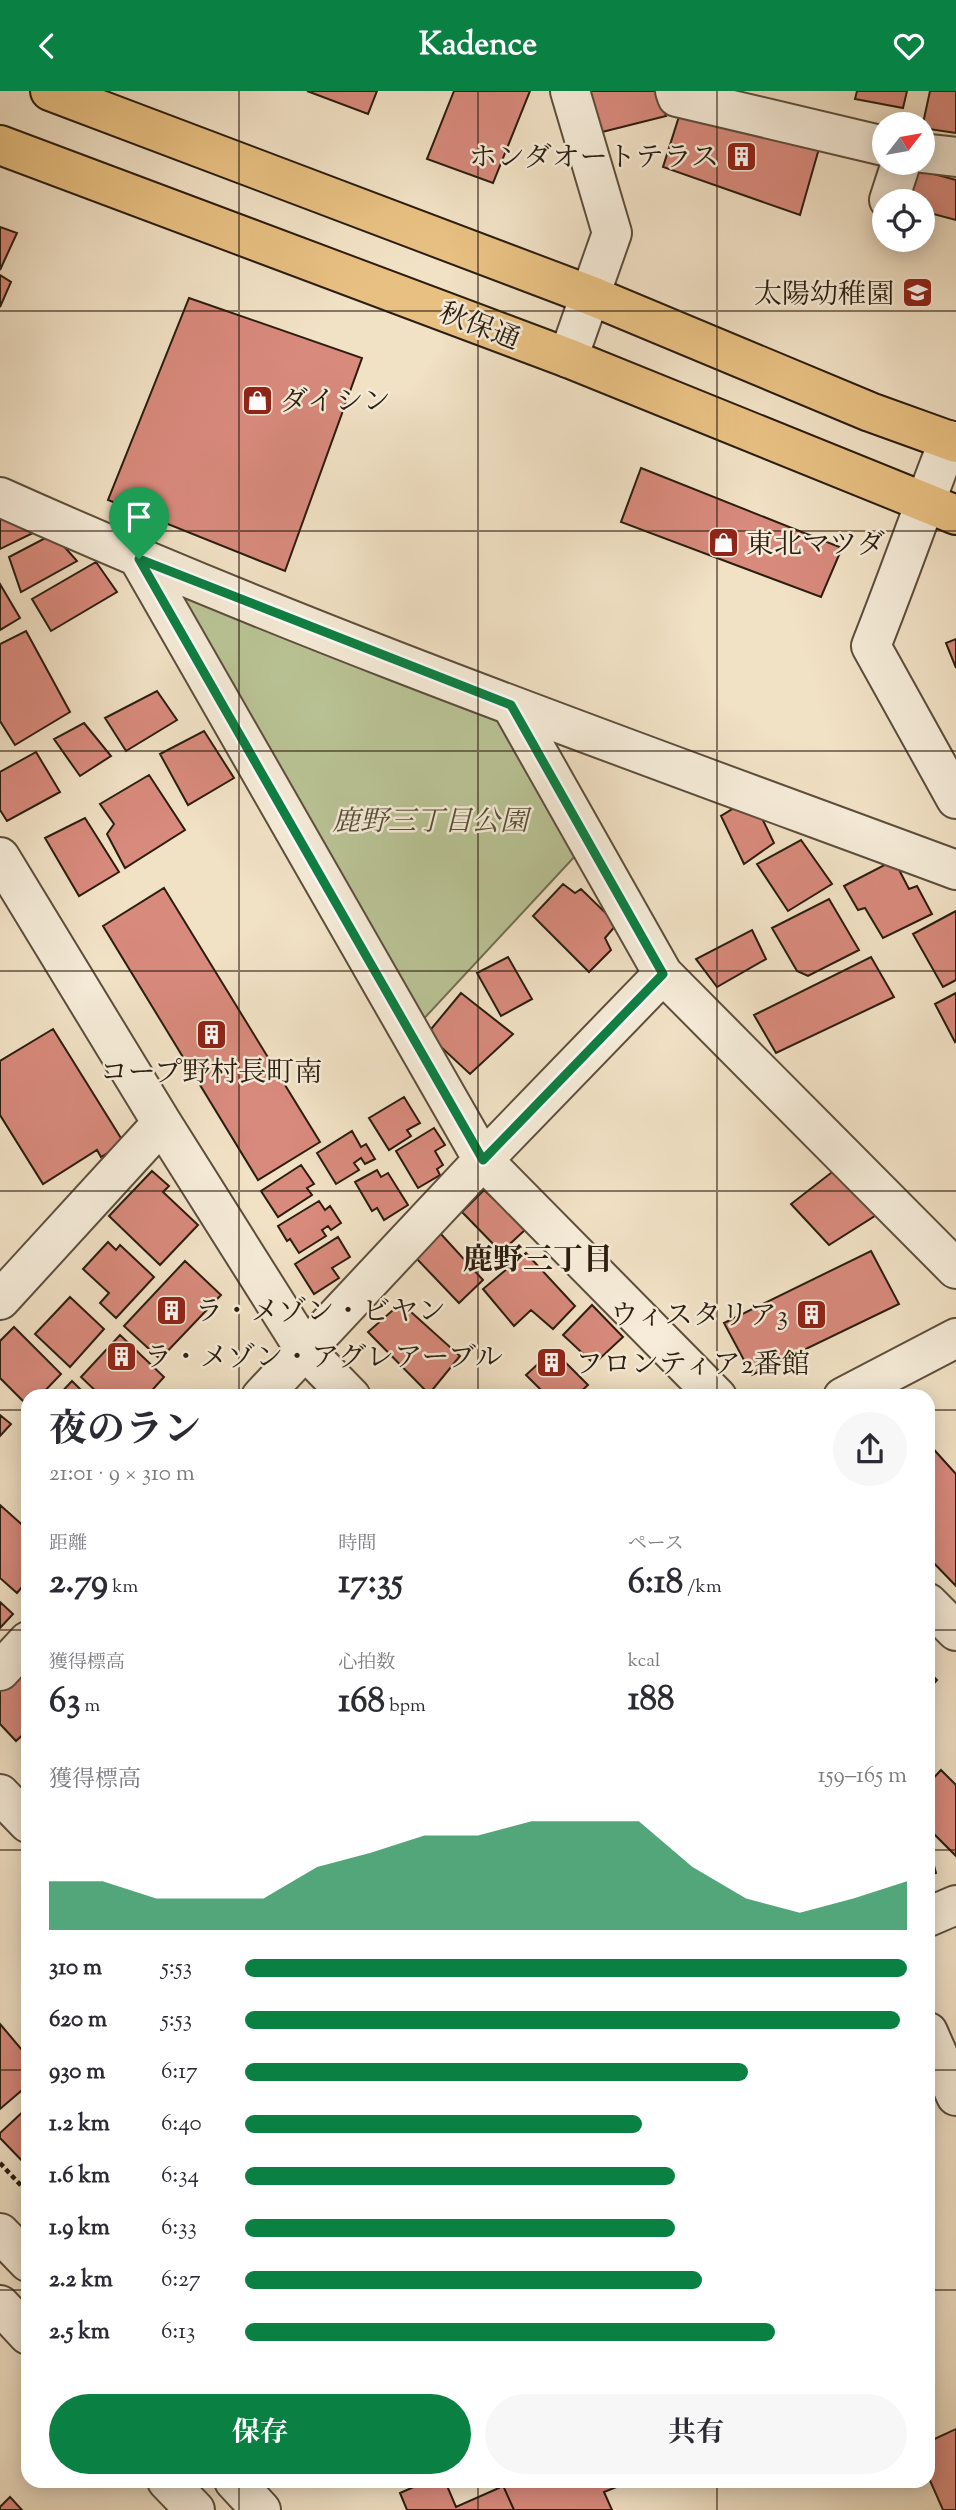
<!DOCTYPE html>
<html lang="ja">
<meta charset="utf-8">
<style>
body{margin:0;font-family:"Sorts Mill Goudy","Noto Serif JP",serif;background:#f7f7f7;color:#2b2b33;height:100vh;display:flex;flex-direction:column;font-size:26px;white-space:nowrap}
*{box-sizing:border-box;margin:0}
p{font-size:23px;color:#7c7c81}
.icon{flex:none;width:38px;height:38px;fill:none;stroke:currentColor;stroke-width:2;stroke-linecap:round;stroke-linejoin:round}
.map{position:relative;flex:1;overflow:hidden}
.details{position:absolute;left:21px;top:1298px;width:914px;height:1099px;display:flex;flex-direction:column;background:#fff;border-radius:21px;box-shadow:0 4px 18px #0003}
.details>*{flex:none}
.needle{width:46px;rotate:59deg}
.controls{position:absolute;left:872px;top:21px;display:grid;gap:14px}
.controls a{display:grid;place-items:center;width:63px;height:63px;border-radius:50%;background:#fff;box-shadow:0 4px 18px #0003;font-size:35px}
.pin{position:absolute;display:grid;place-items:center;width:60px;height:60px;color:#fff;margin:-72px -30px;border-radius:50% 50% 50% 0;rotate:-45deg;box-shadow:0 0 7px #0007}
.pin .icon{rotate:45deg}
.round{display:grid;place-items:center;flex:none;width:74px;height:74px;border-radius:37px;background:#f7f7f7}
.headline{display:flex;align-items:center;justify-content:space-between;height:119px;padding:0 28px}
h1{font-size:38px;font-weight:700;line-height:52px}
.stats{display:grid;grid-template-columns:repeat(3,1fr);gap:10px;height:119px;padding:7px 28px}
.stats div{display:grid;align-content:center}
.stats b{font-size:35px;font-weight:700}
.stats small{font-size:19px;font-weight:400}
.stats p{font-size:19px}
.chart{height:196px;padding:14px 28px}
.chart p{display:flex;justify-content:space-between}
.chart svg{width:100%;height:126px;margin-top:7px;fill:#0b8043;opacity:.7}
.cta{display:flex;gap:14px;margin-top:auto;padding:14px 28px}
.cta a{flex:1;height:80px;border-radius:42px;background:#0b8043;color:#fff;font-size:28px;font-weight:700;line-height:80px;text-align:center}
.cta a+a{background:#f7f7f7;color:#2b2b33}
ul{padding:0 28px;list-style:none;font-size:23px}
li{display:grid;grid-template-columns:112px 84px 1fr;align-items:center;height:52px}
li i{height:18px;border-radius:9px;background:#0b8043}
header{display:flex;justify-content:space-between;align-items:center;height:91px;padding:0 28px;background:#0b8043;color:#fff;font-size:32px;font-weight:700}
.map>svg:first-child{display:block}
.green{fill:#b9c395;stroke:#727052;stroke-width:2}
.building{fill:#d88a7c;stroke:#2b1d0f;stroke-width:2}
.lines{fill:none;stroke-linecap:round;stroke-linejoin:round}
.minor-casing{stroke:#5c4e3c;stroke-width:42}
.tertiary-casing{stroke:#5c4e3c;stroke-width:42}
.trunk-casing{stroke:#2b1d0f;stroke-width:42}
.path{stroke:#2b1d0f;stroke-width:4.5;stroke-dasharray:5 3.5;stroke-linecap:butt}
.minor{stroke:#f6ecd9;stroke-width:38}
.tertiary{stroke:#f6ecd9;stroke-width:38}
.trunk{stroke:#e8c082;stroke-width:38}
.route-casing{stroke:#fff;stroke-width:14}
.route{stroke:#0b8043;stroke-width:9}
.grid{fill:none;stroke:#2b1d0f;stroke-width:2;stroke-opacity:0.55}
.labels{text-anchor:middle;stroke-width:5;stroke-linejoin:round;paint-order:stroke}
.poi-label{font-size:28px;fill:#2b1d0f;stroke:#f6ecd9;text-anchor:start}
.street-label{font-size:28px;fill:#2b1d0f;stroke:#f6ecd9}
.park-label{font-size:28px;font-style:italic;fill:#564f37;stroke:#f6ecd9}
.neighbourhood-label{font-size:30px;font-weight:bold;fill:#2b1d0f;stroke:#f6ecd9}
</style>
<header><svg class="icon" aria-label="back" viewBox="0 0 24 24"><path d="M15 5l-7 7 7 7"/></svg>Kadence<svg class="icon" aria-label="heart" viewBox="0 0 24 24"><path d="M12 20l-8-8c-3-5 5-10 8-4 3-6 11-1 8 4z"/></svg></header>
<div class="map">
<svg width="956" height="2419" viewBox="0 0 956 2419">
<rect width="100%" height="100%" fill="#f1e1c5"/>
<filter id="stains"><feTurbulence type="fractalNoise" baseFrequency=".00286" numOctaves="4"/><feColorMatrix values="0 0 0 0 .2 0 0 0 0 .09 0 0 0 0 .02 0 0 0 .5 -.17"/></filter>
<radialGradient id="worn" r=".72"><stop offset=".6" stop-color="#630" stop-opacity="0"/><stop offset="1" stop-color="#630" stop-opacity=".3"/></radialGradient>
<path class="green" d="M183,503L503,631L576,764L418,934L181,517Z"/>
<path class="building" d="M307,0H377L368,23Z
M454,0H530L493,92L427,68Z
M590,0H659L666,25L602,41Z
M857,0H907L903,17L855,8Z
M930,0H956V42L922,37Z
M682,16L820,54L800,124L663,76Z
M905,75L956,89V129L922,120V110H896Z
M0,136L17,142L0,179Z
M0,184L11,191L0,216Z
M189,207L362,267L285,480L108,409Z
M641,377L842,457L821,506L621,431Z
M0,427L35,441L0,458Z
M53,443L77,470L21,501L9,466Z
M96,471L117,501L51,540L32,508Z
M0,493L20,527L0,539Z
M26,540L70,621L15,654L0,630V553Z
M956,548V577L946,552Z
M157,600L177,629L126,660L105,627Z
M84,632L111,665L80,685L54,648Z
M204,640L234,687L188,714L160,663Z
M36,661L60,701L7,730L0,719V681Z
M149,684L185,739L125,777L107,743L114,733L100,713Z
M744,711L758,719L774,752L744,773L721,725Z
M85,727L119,781L79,805L45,747Z
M801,749L832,793L788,820L757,773Z
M894,769L909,798L917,795L932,823L883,847L865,817L858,819L844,795Z
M563,793L575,802L581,798L617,833L605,847L611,859L589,881L533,825Z
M164,797L320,1051L258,1089L103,835Z
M829,808L859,859L808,885L797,880L772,837Z
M956,820V889L943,896L913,843Z
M752,839L766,868L717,896L696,868Z
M508,866L532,908L501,925L477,882Z
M871,866L894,906L776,962L754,924Z
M461,902L513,943L470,983L427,943Z
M956,902V950L955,951L935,913Z
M53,938L124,1052L101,1066L97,1059L43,1093L0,1024V970Z
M404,1006L420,1032L407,1039L411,1045L389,1059L369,1027Z
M434,1037L445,1054L435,1060L443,1074L437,1078L440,1084L418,1097L396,1060Z
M352,1040L361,1056L366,1053L375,1068L365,1073L361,1067L354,1072L359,1079L336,1093L317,1062Z
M301,1074L314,1093L307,1097L312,1104L278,1126L261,1100Z
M836,1078L881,1121L829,1154L791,1113Z
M377,1079L381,1086L388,1082L408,1114L384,1129L377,1117L372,1120L355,1091Z
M152,1080L169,1095L163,1101L198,1134L160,1174L109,1125Z
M484,1099L526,1138L501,1161L462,1121Z
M319,1110L325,1119L330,1115L341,1132L331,1139L328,1135L322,1139L326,1145L299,1162L290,1148L287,1150L278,1135Z
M440,1142L483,1189L459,1212L416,1167Z
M338,1146L350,1166L332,1177L339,1187L314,1203L295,1173Z
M108,1151L116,1159L120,1154L154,1186L116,1227L100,1212L109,1202L83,1178Z
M871,1160L899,1213L752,1284L724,1232Z
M526,1162L575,1215L553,1238L531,1219L514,1235L483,1198Z
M185,1170L221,1204L160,1268L124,1235Z
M70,1206L104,1238L70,1276L35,1243Z
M401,1212L460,1265L429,1303L368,1241Z
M592,1214L623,1246L594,1273L563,1244Z
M14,1236L61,1283L39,1306H28V1315L0,1287V1250Z
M120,1244L164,1286L146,1306H102L81,1286Z
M553,1259L588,1294L575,1306H548L526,1284Z
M72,1290L88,1306H57Z
M0,1324L11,1333L0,1345Z
M928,1352L956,1383V1495L928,1466Z
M0,1414L28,1439V1489L17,1502L0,1487Z
M0,1511L13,1523L0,1537Z
M28,1572V1639L16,1650L0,1633V1597Z
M928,1580L937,1589L928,1599Z
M941,1679L956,1694V1765L928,1737V1693Z
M931,1764L936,1782L928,1785V1766Z
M0,1933L28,1966V1994L0,2018Z
M28,2016V2076L0,2047V2042Z
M956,2338V2419H943L928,2385V2351Z
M427,2390H445L456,2416L499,2397L496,2390H501L514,2419H407L400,2402Z
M501,2390H623L624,2393L604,2401L612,2419H514Z
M10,2406L22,2419H0V2416Z"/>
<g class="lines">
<defs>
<path id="minor" d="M675,0L677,6L884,55
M922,62L956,66
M889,109L901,72
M568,267L612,142L570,0
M949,349C922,418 898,487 871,555L956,708
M0,406C312,546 635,660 956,779
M139,468L483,1069L717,1306
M511,614L663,883L956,1178
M0,766L162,1032L305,1259L351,1306
M0,1209L162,1032
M261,1306L483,1069L663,883
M843,1306L956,1247
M928,1512L956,1540
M0,1580L28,1550
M0,1703L28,1732
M928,1826L956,1814
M928,1941L956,2005"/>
<path id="tertiary" d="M0,2142L28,2171
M0,2214L28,2244
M167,2390L195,2419
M234,2390L261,2419"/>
<path id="trunk" d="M50,0L592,205L870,321L956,352
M0,54L568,267L956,424"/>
</defs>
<use href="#minor" class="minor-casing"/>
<use href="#tertiary" class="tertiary-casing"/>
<use href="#trunk" class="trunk-casing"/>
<path class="path" d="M0,2072L28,2102"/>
<use href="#minor" class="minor"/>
<use href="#tertiary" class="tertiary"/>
<use href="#trunk" class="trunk"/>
</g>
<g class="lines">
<defs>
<path id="route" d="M139,468L511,614L663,883L483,1069Z"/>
</defs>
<use href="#route" class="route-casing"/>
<use href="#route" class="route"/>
</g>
<path class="grid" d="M239,0V1306M478,0V1306M717,0V1306M0,220H956M0,440H956M0,660H956M0,880H956M0,1100H956M0,1319H28M928,1319H956M0,1539H28M928,1539H956M0,1759H28M928,1759H956M0,1979H28M928,1979H956M0,2199H28M928,2199H956M239,2390V2419M478,2390V2419M717,2390V2419"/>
<defs>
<symbol id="building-square" viewBox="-11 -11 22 22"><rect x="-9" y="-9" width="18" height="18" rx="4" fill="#8f2418" stroke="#f6ecd9"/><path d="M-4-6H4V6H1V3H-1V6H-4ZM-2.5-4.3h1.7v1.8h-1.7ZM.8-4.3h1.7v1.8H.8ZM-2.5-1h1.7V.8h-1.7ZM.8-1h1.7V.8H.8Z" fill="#fff"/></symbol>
<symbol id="school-square" viewBox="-11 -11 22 22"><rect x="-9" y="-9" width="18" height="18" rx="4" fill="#8f2418" stroke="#f6ecd9"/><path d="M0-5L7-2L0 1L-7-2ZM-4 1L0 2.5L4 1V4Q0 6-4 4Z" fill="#fff"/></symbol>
<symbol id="shop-square" viewBox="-11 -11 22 22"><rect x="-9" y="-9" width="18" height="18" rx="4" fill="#8f2418" stroke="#f6ecd9"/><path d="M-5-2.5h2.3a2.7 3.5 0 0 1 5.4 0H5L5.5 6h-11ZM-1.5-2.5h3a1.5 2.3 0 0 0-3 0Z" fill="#fff"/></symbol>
</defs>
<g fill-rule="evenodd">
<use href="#building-square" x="724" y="48" width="35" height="35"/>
<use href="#school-square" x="900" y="184" width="35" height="35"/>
<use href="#shop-square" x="240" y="292" width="35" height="35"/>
<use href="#shop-square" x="706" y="434" width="35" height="35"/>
<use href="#building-square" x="194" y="926" width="35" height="35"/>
<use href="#building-square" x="154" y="1202" width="35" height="35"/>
<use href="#building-square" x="794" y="1206" width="35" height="35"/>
<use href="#building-square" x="104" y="1248" width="35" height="35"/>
<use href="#building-square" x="534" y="1254" width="35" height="35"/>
</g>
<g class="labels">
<g class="poi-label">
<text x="719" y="75" text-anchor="end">ホンダオートテラス</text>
<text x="894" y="212" text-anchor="end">太陽幼稚園</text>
<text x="280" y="319">ダイシン</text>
<text x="746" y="462">東北マツダ</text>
<text x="211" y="990" text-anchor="middle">コープ野村長町南</text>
<text x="195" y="1229">ラ・メゾン・ビヤン</text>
<text x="788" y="1233" text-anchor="end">ウィスタリア3</text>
<text x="144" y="1275">ラ・メゾン・アグレアーブル</text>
<text x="575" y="1282">フロンティア2番館</text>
</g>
<g class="street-label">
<text transform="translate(480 234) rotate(21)" y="10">秋保通</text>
</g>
<g class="park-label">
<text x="430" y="739">鹿野三丁目公園</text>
</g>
<g class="neighbourhood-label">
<text x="538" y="1178">鹿野三丁目</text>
</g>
</g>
<rect width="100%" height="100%" filter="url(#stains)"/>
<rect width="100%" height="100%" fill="url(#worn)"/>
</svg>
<div class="controls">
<a><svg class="needle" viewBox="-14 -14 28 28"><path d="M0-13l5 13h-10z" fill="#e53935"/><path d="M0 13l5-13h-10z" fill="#7c7c81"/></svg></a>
<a><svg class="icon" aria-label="locate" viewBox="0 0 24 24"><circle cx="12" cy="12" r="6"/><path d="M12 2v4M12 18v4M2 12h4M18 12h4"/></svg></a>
</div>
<div class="pin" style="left:139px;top:468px;background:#1e9e55"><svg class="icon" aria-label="arrive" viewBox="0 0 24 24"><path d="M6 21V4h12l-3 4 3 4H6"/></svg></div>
<section class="details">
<div class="headline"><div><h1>夜のラン</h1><p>21:01 · 9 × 310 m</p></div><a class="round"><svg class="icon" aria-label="share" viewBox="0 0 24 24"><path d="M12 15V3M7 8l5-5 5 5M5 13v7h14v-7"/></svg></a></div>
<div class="stats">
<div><p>距離</p><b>2.79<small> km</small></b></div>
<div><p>時間</p><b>17:35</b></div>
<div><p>ペース</p><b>6:18<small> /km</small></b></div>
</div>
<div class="stats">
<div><p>獲得標高</p><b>63<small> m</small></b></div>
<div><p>心拍数</p><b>168<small> bpm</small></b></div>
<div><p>kcal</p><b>188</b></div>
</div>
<div class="chart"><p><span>獲得標高</span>159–165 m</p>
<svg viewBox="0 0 160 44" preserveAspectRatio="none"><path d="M0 44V27L10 27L20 33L30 33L40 33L50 22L60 17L70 11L80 11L90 6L100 6L110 6L120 22L130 33L140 38L150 33L160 27V44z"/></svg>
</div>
<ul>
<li><b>310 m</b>5:53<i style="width:100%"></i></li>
<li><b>620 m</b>5:53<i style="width:99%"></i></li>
<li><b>930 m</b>6:17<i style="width:76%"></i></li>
<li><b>1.2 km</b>6:40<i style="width:60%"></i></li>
<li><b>1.6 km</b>6:34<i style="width:65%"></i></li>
<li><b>1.9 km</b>6:33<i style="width:65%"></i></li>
<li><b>2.2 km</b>6:27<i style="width:69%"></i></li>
<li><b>2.5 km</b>6:13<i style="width:80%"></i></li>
</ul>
<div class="cta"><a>保存</a><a>共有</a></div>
</section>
</div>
